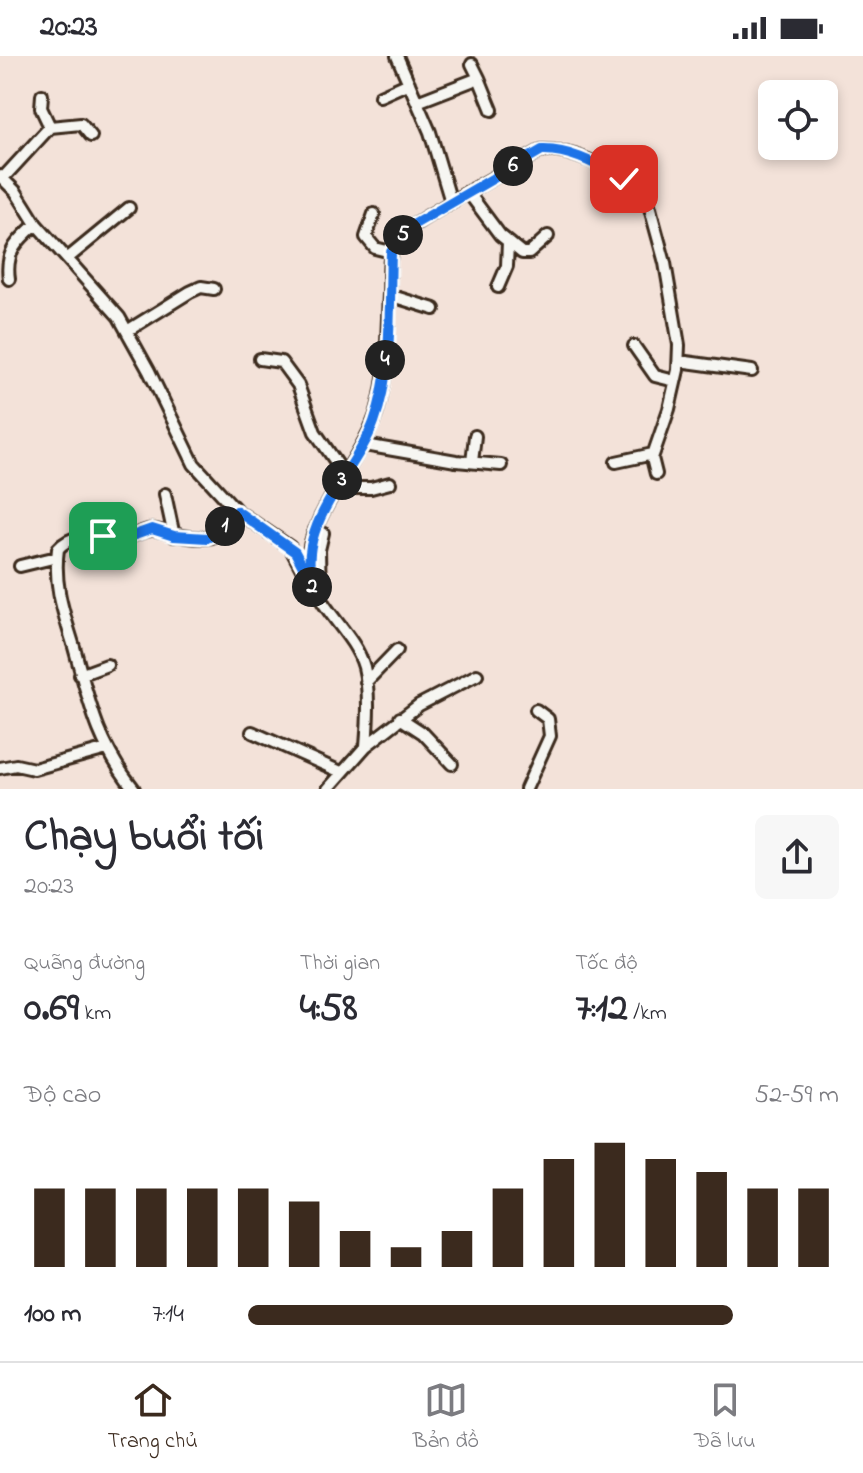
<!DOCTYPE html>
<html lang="vi">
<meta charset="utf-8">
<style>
body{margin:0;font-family:"Indie Flower",sans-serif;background:#f7f7f7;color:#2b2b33;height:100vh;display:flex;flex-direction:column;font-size:30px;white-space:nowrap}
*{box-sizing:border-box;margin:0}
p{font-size:26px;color:#7c7c81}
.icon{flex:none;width:44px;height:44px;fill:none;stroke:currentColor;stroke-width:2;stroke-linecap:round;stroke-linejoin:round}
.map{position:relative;height:733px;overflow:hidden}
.drawer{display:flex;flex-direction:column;background:#fff;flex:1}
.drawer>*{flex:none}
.buttons{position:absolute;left:758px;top:24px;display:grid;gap:16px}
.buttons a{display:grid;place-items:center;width:80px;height:80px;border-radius:12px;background:#fff;box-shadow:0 4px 12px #0003;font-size:40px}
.pin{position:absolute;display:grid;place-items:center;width:68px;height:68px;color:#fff;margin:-34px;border-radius:16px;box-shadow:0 4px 12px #0006}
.km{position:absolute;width:40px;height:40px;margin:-20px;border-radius:50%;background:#222;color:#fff;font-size:22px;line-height:40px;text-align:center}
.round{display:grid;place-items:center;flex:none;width:84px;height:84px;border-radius:12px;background:#f7f7f7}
.summary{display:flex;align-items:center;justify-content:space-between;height:136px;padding:0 24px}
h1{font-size:44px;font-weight:700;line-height:60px}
.figures{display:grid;grid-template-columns:repeat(3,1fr);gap:12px;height:136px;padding:8px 24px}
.figures div{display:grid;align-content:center}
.figures b{font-size:40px;font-weight:700}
.figures small{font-size:22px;font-weight:400}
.figures p{font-size:22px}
.chart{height:224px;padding:16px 24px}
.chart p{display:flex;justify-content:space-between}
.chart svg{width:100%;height:144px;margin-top:8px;stroke:#3b2a1e;stroke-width:6}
ul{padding:0 24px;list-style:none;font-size:26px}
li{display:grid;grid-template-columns:128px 96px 1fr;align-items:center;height:60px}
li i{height:20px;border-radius:10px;background:#3b2a1e}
.status{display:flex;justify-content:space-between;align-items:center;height:56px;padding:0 40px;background:#fff;direction:ltr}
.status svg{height:22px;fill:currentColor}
.dock{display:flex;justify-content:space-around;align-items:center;height:112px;border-top:2px solid #e1e1e2;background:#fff;font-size:22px;color:#7c7c81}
.dock a{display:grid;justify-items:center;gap:4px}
.dock .on{color:#3b2a1e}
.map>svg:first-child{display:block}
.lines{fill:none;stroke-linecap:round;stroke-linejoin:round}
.minor-casing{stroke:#3b2a1e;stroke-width:16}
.minor{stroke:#f6f6f2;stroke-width:10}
.route-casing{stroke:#fff;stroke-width:16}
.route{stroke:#1a73e8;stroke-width:10}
</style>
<div class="status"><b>20:23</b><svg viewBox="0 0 49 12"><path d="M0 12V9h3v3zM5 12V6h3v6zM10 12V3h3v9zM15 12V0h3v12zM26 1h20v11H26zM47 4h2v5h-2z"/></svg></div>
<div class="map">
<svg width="863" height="733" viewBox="0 0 863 733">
<rect width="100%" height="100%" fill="#f3e2d9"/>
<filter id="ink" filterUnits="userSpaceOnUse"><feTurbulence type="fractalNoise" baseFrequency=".0125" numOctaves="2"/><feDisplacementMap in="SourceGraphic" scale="16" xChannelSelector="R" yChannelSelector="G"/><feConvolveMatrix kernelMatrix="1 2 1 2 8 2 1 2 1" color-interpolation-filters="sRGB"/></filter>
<g filter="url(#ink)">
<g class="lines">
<defs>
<path id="minor" d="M472,8L479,22
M42,39L41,52L50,71
M380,40L409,27
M417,46L479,22L492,54
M514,110L521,120
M0,120L16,136L36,168L119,261L149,315L194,408L237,455L290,491L305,519
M4,121L50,71L81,68L91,80
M468,136L500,179L522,197H529L548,180
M451,146L542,94C578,93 614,117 645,134L665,207L679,289L678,314L669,353L652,402L656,418
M374,158L366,181L375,192L391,196
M68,202L129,152
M9,223C5,196 17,185 36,168
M498,231L507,210L508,186
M389,239L434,253
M127,275L190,236L201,231L214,233
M634,290L655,320L675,325
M260,303L281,306L298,329L315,376L345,419
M679,305L752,315
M365,389L456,405L501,409
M472,406L475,380
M616,406L653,398
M338,432H371L390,427
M165,438L174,480
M20,510L57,501
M320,540L319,494L323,477
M80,619L107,609
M366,626L397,594
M400,662L423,677L452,708
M252,676L341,716
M366,690L419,649L477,619
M0,712L16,709L34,713L107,693
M134,733C97,687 89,645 74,591C64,558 53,529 58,493C77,471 107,486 131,480C140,478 146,472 156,474C175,478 192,484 212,481L237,455
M328,733L366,690C368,665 370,635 364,611C353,573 309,547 308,506C308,458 365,401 378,352C388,316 387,275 389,238C390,224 387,202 394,190C406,169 432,159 451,146L430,76L397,0
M526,733L550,680L548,663L536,654"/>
</defs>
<use href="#minor" class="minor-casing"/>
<use href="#minor" class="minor"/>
</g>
</g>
<g class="lines" filter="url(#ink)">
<defs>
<path id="route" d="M103,480H132L152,473L174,480L207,482L219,477L237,455L295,496L317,537C287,476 355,419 374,366C393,314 389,251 391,196L400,182L413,169L542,94C571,93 599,110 624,123"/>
</defs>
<use href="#route" class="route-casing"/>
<use href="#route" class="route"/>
</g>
</svg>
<div class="buttons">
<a><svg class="icon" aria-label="locate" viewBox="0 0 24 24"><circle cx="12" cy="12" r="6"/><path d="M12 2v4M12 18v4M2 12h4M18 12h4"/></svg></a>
</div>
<div class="pin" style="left:103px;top:480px;background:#1e9e55"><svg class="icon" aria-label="arrive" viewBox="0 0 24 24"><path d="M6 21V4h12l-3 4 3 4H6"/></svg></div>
<div class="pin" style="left:624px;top:123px;background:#d93025"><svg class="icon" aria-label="check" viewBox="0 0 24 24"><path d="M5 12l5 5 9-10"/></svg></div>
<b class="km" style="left:225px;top:470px">1</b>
<b class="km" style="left:312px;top:531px">2</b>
<b class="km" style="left:342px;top:424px">3</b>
<b class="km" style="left:385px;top:304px">4</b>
<b class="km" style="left:403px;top:179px">5</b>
<b class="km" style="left:513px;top:110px">6</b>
</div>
<section class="drawer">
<div class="summary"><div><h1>Chạy buổi tối</h1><p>20:23</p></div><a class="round"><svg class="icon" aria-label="share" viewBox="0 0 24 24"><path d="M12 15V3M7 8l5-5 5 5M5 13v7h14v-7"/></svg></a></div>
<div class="figures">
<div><p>Quãng đường</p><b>0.69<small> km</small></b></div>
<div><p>Thời gian</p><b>4:58</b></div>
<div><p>Tốc độ</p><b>7:12<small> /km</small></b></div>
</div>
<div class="chart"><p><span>Độ cao</span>52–59 m</p>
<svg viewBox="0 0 160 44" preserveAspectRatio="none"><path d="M5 44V20M15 44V20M25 44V20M35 44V20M45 44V20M55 44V24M65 44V33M75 44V38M85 44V33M95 44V20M105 44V11M115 44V6M125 44V11M135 44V15M145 44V20M155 44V20"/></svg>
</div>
<ul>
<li><b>100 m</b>7:14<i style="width:82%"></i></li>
</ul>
</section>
<nav class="dock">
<a class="on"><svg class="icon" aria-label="home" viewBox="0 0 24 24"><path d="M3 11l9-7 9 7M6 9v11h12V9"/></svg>Trang chủ</a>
<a><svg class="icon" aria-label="map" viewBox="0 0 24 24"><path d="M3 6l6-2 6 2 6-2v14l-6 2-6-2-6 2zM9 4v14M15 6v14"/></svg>Bản đồ</a>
<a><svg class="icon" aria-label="saved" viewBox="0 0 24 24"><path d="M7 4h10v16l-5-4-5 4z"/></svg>Đã lưu</a>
</nav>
